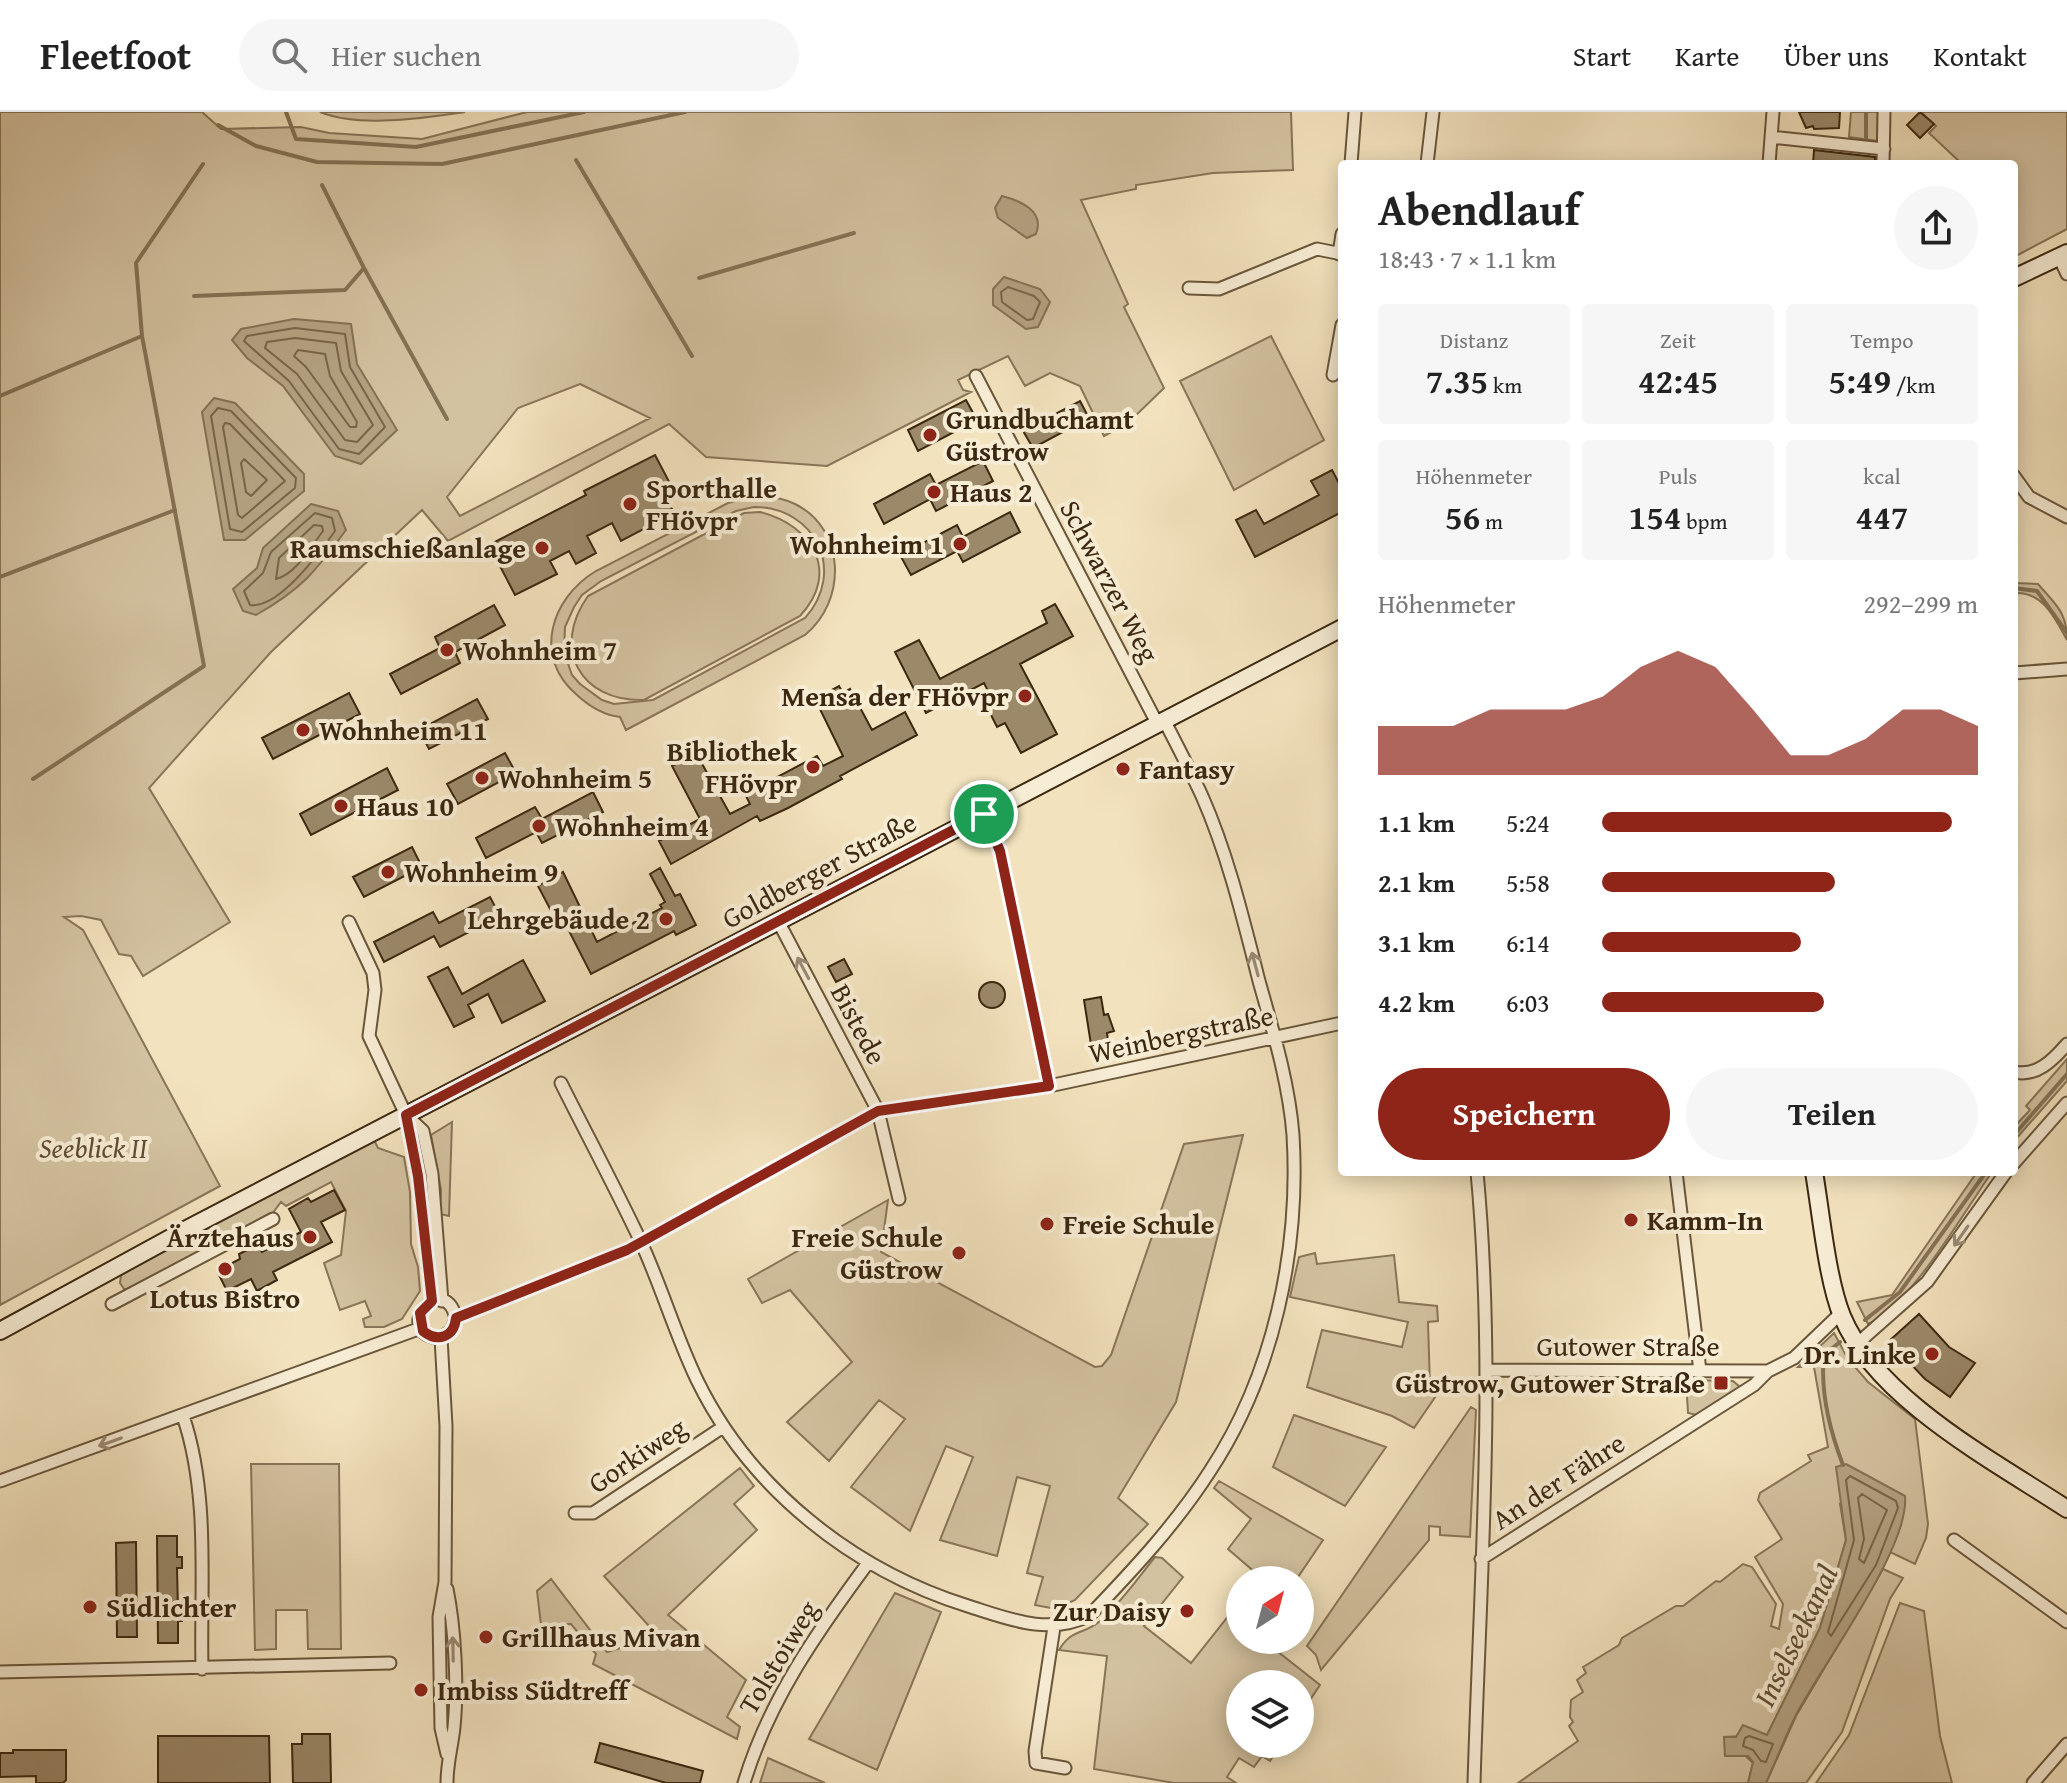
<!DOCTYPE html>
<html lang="de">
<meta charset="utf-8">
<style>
body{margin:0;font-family:"Gentium Book Plus",serif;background:#f6f6f6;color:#222;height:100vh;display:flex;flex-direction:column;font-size:30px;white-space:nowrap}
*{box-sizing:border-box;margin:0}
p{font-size:26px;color:#767676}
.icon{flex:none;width:44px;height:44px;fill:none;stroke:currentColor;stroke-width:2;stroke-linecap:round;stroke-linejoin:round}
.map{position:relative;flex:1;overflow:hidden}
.side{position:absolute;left:1338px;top:48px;width:680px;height:1016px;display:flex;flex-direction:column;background:#fff;border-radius:8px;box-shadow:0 4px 20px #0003}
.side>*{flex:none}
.needle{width:52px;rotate:36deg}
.fabs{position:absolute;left:1226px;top:1454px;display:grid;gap:16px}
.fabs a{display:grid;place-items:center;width:88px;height:88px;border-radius:50%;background:#fff;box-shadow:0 4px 20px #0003;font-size:40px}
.pin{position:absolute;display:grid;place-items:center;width:68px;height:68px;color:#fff;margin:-34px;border:4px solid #fff;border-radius:50%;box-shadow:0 2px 8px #0007}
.round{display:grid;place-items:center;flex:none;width:84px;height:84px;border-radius:42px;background:#f6f6f6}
.overview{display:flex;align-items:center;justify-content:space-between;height:136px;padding:0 40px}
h1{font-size:44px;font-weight:700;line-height:60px}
.stats{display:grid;grid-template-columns:repeat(3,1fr);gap:12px;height:136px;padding:8px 40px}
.stats div{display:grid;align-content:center;border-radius:8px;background:#f6f6f6;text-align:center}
.stats b{font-size:34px;font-weight:700}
.stats small{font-size:22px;font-weight:400}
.stats p{font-size:22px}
.chart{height:224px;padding:16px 40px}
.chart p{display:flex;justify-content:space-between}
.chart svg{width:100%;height:144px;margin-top:8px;fill:#8f2418;opacity:.7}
.button{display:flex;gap:16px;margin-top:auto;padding:16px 40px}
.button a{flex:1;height:92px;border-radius:48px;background:#8f2418;color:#fff;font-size:32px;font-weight:700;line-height:92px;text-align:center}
.button a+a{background:#f6f6f6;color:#222}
ul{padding:0 40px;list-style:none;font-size:26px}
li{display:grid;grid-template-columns:128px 96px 1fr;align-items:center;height:60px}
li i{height:20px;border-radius:10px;background:#8f2418}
header{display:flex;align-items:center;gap:48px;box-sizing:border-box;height:112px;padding:0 40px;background:#fff;border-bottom:2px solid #e0e0e0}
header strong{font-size:38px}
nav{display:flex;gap:44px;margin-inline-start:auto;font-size:28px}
.search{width:560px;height:72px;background:#f6f6f6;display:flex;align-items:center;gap:20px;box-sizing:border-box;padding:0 28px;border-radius:44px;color:#767676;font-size:30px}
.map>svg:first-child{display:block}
.green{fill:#d3c2a0;stroke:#887558;stroke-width:2;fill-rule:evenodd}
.water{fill:#b4a382;stroke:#847254;stroke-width:2}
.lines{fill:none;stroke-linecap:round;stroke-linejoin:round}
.shore{stroke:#786649;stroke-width:2}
.stream{stroke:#847254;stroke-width:4}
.building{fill:#9b896a;stroke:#3c2810;stroke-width:2}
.street-casing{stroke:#6a563b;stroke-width:15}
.secondary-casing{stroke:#3c2810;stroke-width:20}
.street{stroke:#f7ecd4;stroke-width:11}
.secondary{stroke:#f7ecd4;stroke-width:16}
.oneway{stroke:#9a8a72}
.route-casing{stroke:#fff;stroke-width:16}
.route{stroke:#8f2418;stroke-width:10}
.poi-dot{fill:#8f2418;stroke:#f7ecd4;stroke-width:3}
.labels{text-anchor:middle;stroke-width:8;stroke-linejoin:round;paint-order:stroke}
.poi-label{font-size:28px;font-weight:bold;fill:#3c2810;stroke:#f7ecd4;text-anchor:start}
.street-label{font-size:28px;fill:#3c2810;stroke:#f7ecd4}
.park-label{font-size:28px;font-style:italic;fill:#624e34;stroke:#f7ecd4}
.water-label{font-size:30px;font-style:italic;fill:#604d32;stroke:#f7ecd4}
</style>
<header>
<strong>Fleetfoot</strong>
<div class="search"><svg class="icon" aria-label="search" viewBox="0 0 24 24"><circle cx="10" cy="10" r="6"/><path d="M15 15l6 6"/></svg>Hier suchen</div>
<nav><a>Start</a><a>Karte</a><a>Über uns</a><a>Kontakt</a></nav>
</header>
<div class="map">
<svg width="2067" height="1671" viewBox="0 0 2067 1671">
<rect width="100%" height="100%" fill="#f2e2bd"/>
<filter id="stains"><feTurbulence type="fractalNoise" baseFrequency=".0025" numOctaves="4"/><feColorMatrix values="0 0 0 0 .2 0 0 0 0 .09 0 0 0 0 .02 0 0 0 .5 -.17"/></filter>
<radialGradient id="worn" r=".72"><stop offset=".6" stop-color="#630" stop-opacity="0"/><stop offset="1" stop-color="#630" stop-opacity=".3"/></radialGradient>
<path class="green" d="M0,0H202L221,17L301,15L329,21L422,27L527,0H1291L1293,58L1213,61L1136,73V77L1081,88L1128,192L1124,195L1164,276L1128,311L1104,324L1080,274L1050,261L1025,274L1008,244L958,268L963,278L971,280L827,354L706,345L669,312L448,429L422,398L271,540L149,676L230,810L143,864L131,844L119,842L101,808L81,804L64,805L83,818L220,1074L0,1193ZM580,272L650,306L460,404L447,385L518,296Z
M320,0H465C424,6 359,16 320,0Z
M1851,0H1879L1878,29L1849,25Z
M1921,0H2067V117L2014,145V52H1962L1929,21L1936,14Z
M1271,224L1324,328L1234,378L1180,269Z
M752,384C766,384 781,385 795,392C846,417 847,489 805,523L626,618L620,605C603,603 590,595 577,583C532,545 551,486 596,459L728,391ZM754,395C815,395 847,459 805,506L653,588L614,592L602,588L580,572L572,563L564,540L565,515L574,495L582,483L601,469L736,399Z
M760,400C812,413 841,460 800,504L644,588C580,590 551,536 588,484L744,401Z
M2014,471L2038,472C2056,493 2067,500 2067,528C2055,506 2043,479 2014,481Z
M2067,947V969L2014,1029V1015L2030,998L2026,994Z
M452,1010L449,1104L440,1102L441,1078L431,1023Z
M1243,1023L1176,1290L1118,1386L1148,1412L1075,1488L1056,1497L1035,1493L1043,1465L1027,1461L1050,1374L1017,1365L997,1444L940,1428L973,1345L946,1334L910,1419L851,1375L905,1307L879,1288L829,1349L787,1310L852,1250L790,1178L762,1191L748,1167L888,1088L881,1140L1095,1255L1102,1254L1111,1243L1184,1032Z
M374,1028L378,1036L404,1045L410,1080L411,1132L418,1155L420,1179L402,1207L384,1215H365L363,1207L371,1204L365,1189L340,1198L324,1151L341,1143L346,1099L331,1070L286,1094L281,1090L272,1102L130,1177H124L120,1171L121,1163L128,1157Z
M1977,1060H1992C1966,1097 1908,1197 1868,1212L1857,1190L1892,1183Z
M1315,1141L1317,1152L1394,1143L1399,1190L1437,1194L1438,1209L1428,1210L1430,1275H1442L1414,1316L1392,1304L1307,1275L1322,1218L1402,1235L1408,1210L1290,1185L1299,1145Z
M1834,1221L1848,1247L1868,1270L1915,1307L1928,1412L1926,1426L1915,1452L1890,1440L1901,1413L1840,1392L1846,1428L1820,1516L1767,1623L1725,1625L1753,1651L1748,1671H1518L1578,1629L1569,1614L1573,1610L1570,1605L1571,1588L1583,1580L1577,1568L1586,1561L1583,1555L1619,1533L1622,1526L1676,1494H1683L1716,1469L1720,1470L1743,1452L1752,1455L1776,1492L1771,1514L1779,1517L1783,1492L1755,1445L1782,1427L1758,1388L1760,1381L1811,1349L1808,1343L1828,1335L1814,1255H1798Z
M1686,1268L1733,1269L1740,1275L1697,1303L1688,1301Z
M1471,1295L1476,1298L1470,1425L1440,1423V1415L1429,1414V1428L1321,1558L1316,1543L1307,1534Z
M1294,1303L1386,1335L1345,1394L1273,1355Z
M251,1352H339L341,1537H308L307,1498H276V1537L255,1538Z
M740,1356L754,1374L734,1392L757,1418L668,1503L746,1568L727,1605L740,1615L737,1627L593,1552L596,1542L571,1512L541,1513L537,1479L551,1467L607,1540L630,1533L649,1514L604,1464Z
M1219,1369L1323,1428L1296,1468H1264L1228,1437L1251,1407L1214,1376Z
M1155,1445L1162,1446L1183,1465L1144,1514L1191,1551L1230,1502L1240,1510V1528H1263L1320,1573L1300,1603V1572H1240V1632H1281L1270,1649L1262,1644L1254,1655L1239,1646L1227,1665L1236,1671H1174L1094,1657L1107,1544L1059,1538C1072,1516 1084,1523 1100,1509C1121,1491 1138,1466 1155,1445Z
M1883,1457L1903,1466L1890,1487L1842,1620L1806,1671H1766L1796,1604Z
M895,1481L941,1500L877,1658L809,1627Z
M1900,1491L1924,1499L1940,1624L1952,1671H1816L1849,1623Z
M768,1646L825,1671H760Z"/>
<path class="water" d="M1002,84C1021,89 1045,99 1036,122L1027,126L998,106L995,96Z
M1004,165L1040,177L1050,190L1038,215L1026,217L993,193V177Z
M294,207L351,212L357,252L397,318L361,352L335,344L283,274L247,246L232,228L241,217Z
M214,286L235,291L304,362V379L245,428H224L202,300Z
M311,392L338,399L346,418C315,460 302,477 256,503L243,499L233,477L257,456L263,436Z
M1846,1352L1905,1384C1910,1436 1822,1553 1796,1603C1785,1625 1776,1649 1766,1671H1748L1753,1650L1748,1644H1725L1724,1625H1736L1743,1613L1767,1623L1820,1516L1846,1428L1836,1355Z"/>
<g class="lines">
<path class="shore" d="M1008,175L1034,184L1040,190L1033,207L1027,208L1002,190L1001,180Z
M295,216L345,222L350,255L385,315L359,342L339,337L289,269L244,229L247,224Z
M295,226L336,231L341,259L373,313L357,330L345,328L297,262L265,236L267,230Z
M298,238L325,242L330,264L357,310L356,315H350L306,255L294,244Z
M218,296L231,299L296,366L295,376L242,420L230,417L211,304Z
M225,311L230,312L285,369L242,406L238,403L223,315Z
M244,347L267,368L251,384L246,380L241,351Z
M315,401L332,406L335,419C320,440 279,497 250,493L244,479L263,461L271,440Z
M314,413L322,414L323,419C310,436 296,462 276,467L279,446Z
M1850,1364L1896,1389L1898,1396L1876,1453L1831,1524L1828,1520L1854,1428L1846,1368Z
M1862,1382L1887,1398L1864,1451L1859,1447L1864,1427L1858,1386Z
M1749,1624L1773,1632L1766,1650L1761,1649L1753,1638L1743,1634L1745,1626Z"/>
<path class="stream" d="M286,0L296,27L416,35L584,0
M1866,0V28
M218,13L256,34L317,50L442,52L685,0
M576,48L692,244
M322,73L364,156L447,307
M699,166L854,121
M194,184L345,178L364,156
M0,284L142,224
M0,465L175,398
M2014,476L2037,479L2067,521
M33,667L204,554L142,224L136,151L203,52
M2014,1023L2067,962
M1865,1208L1900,1180L1986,1060
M1840,1230L1824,1243C1820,1279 1830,1319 1843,1353"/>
</g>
<path class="building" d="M1799,0H1840L1839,16L1814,17L1813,14L1806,16Z
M1920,0L1934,12L1920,26L1907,13Z
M1814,38L1875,45V52H1813Z
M966,288L977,308L918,339L908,318Z
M1080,289L1089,306L1033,336L1023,319Z
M655,343L674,379L665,384L674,401L621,429L612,411L587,424L596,441L576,452L569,439L550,449L557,462L515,483L489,433L586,383L584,379Z
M983,349L993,369L936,399L930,387L884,412L874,392L930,362L936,373Z
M1332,358L1342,377V400L1255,445L1236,408L1256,398L1264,412L1319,383L1311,369Z
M1010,400L1020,420L963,450L957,439L911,463L900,443L957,413L963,425Z
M1055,492L1073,524L1020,552L1057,622L1021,641L1005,611L997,615L987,595L994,591L984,571L926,601L895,540L919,528L940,567L1047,511L1042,499Z
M494,493L505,513L455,540L460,551L401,582L390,562L440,536L435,525Z
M839,574L843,581L850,577L872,618L905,600L917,623L840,664L842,667L788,696L760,709L757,704L671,752L659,729L700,707L672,654L696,641L730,702L750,692L745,682L817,644L823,654L843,644L815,587Z
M349,581L360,602L273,647L262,626Z
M477,587L488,607L429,637L419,618Z
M505,641L516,661L458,692L447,672Z
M387,656L398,678L311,723L300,702Z
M593,680L603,700L542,731L536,720L486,746L476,726L535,695L542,707Z
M412,735L422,755L364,785L353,765Z
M660,756L675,784L680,782L696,813L676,823L674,819L591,862L566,813L560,816L538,774L563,760L597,830L662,796L660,793L665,790L650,762Z
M490,785L500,804L440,835L434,824L384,850L374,830L433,800L439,811Z
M844,847L852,862L836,870L828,855Z
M523,848L545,889L502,911L488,882L468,893L474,905L454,915L428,865L448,855L462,882Z
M979 883a13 13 0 1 1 26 0a13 13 0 1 1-26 0Z
M1101,885L1104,903L1108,902L1114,919L1107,921L1109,936L1092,939L1084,888Z
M334,1078L345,1098L321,1110L332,1130L273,1160L277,1168L257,1179L251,1167L227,1179L217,1159L240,1147L239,1142L247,1138L259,1135L262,1140L301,1120L289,1097L308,1086L311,1090Z
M1919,1202L1949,1235L1975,1251L1950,1285L1925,1267L1889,1229Z
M157,1424H177V1445H182V1456H177L178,1498H182V1509H178V1531H158Z
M136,1430L137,1525H117L116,1431Z
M302,1622H330L331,1671H293L292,1632H302Z
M158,1624H269L270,1671H158Z
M600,1631L703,1659L700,1671H666L595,1650Z
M13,1638H66V1668L63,1671H36V1664L0,1665V1641H13Z"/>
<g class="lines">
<defs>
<path id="street" d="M1771,25L1884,37
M1351,52L1355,0
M1427,52L1433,0
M1769,52L1773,0
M1883,52L1884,0
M1339,142L1342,122
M2059,145L2067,162
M1189,176L1219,177L1317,137L1342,142
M1333,263L1342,213
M976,264L1157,611
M2014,364L2029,385L2067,405
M2014,561L2067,557
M984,702L1000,739L1049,974
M778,809L878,999L899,1087
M349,810L373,861L375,878L369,924L406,1003L418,1064L432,1189
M2014,960C2037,965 2053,948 2067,932
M561,971C587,1023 615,1075 640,1128C661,1173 675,1222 697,1268C750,1377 853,1458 968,1494C1009,1507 1049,1524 1090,1503C1133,1458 1176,1412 1210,1359C1274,1262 1300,1137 1293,1023C1289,971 1273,919 1259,869C1243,806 1228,743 1202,684C1190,658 1177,633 1164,608
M406,1003L423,1019L432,1062L442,1189
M2014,1051L2067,991
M1676,1060L1700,1259
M112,1192L273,1107
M456,1206L627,1138L878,999L1049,974L1342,911
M441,1226L446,1314L445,1470L439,1505L441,1616L447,1642
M441,1226C389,1223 443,1156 456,1206
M441,1226L452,1218L456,1206
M1858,1231L1927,1170L2006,1060
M1488,1258L1768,1259
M183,1304C210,1383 200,1475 202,1557
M0,1369L421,1216
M575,1401H593L723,1315
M1954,1428L2067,1510
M1481,1447L1754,1273L1768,1259L1794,1246L1841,1201
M447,1477C455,1516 458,1575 454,1615C452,1635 447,1650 447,1671
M1054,1515L1035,1639L1036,1651L1065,1656
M0,1560L390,1551
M744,1671C769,1588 817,1520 868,1451
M1474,1671C1480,1467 1496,1263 1477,1060
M2033,1671L2067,1632"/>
<path id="secondary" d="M2014,166L2067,141
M1814,1060C1821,1101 1827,1167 1842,1204C1876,1287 1994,1349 2067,1397
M0,1219L185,1118L1342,516"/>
</defs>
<use href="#street" class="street-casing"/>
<use href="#secondary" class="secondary-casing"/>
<use href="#street" class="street"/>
<use href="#secondary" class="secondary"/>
</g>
<defs><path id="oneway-shaft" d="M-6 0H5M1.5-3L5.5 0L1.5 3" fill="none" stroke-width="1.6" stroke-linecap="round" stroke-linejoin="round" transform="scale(2)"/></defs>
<g class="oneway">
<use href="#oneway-shaft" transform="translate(1255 852) rotate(-105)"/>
<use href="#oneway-shaft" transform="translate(803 856) rotate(-118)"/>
<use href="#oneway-shaft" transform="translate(1961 1124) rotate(125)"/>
<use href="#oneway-shaft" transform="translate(110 1330) rotate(160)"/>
<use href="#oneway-shaft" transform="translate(453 1537) rotate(-91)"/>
</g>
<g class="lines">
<defs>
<path id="route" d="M984,702L1000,739L1049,974L878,999L627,1138L456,1206C454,1225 438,1231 423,1219L420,1201L432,1189L418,1064L406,1003Z"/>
</defs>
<use href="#route" class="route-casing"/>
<use href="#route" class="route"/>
</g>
<g class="poi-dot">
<circle cx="930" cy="323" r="8"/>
<circle cx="934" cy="380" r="8"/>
<circle cx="630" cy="392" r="8"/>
<circle cx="960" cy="432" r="8"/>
<circle cx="542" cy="436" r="8"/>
<circle cx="447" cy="538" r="8"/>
<circle cx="1025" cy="584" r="8"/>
<circle cx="303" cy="618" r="8"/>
<circle cx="813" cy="655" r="8"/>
<circle cx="1123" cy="657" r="8"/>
<circle cx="482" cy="666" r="8"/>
<circle cx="341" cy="694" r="8"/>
<circle cx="539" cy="714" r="8"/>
<circle cx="388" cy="760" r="8"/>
<circle cx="666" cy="807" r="8"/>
<circle cx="1631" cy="1108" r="8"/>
<circle cx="1047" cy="1112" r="8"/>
<circle cx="310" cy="1125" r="8"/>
<circle cx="959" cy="1141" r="8"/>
<circle cx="225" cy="1157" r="8"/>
<circle cx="1932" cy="1242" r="8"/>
<rect x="1713" y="1263" width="16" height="16" rx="4"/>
<circle cx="90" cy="1495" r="8"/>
<circle cx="1187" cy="1499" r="8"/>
<circle cx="486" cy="1525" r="8"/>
<circle cx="421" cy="1578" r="8"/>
</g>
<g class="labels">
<g class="poi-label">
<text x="946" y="317">Grundbuchamt<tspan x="946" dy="32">Güstrow</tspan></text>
<text x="646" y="386">Sporthalle<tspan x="646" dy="32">FHövpr</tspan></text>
<text x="950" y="390">Haus 2</text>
<text x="944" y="442" text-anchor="end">Wohnheim 1</text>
<text x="526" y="446" text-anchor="end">Raumschießanlage</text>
<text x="463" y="548">Wohnheim 7</text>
<text x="1009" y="594" text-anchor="end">Mensa der FHövpr</text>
<text x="319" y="628">Wohnheim 11</text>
<text x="797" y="649" text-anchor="end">Bibliothek<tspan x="797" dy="32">FHövpr</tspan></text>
<text x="1139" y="667">Fantasy</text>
<text x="498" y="676">Wohnheim 5</text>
<text x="357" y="704">Haus 10</text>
<text x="555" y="724">Wohnheim 4</text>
<text x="404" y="770">Wohnheim 9</text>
<text x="650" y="817" text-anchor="end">Lehrgebäude 2</text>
<text x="1647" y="1118">Kamm-In</text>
<text x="1063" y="1122">Freie Schule</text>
<text x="294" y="1135" text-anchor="end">Ärztehaus</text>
<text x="943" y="1135" text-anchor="end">Freie Schule<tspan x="943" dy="32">Güstrow</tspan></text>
<text x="225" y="1196" text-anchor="middle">Lotus Bistro</text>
<text x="1916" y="1252" text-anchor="end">Dr. Linke</text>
<text x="1705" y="1281" text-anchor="end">Güstrow, Gutower Straße</text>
<text x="106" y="1505">Südlichter</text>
<text x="1171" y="1509" text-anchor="end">Zur Daisy</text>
<text x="502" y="1535">Grillhaus Mivan</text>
<text x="437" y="1588">Imbiss Südtreff</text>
</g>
<g class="street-label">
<text transform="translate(1110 469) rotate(62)" y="10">Schwarzer Weg</text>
<text transform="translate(819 758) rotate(-28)" y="10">Goldberger Straße</text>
<text transform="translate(859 912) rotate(62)" y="10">Bistede</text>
<text transform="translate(1181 922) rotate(-12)" y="10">Weinbergstraße</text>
<text x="1628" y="1244">Gutower Straße</text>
<text transform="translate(637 1343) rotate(-34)" y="10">Gorkiweg</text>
<text transform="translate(1558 1369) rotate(-33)" y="10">An der Fähre</text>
<text transform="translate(778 1545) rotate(-59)" y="10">Tolstoiweg</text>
</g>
<g class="park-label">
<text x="93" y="1046">Seeblick II</text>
</g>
<g class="water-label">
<text transform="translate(1796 1524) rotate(-64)" y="10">Inselseekanal</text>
</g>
</g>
<rect width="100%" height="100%" filter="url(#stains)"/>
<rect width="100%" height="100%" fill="url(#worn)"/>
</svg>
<div class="fabs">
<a><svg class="needle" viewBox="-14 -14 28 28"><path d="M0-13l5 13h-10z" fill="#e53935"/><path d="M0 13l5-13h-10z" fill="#767676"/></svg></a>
<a><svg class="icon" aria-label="layers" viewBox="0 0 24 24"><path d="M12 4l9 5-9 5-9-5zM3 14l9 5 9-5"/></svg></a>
</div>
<div class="pin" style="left:984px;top:702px;background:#1e9e55"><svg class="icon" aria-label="arrive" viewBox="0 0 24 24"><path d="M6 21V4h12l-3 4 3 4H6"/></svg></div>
<section class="side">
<div class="overview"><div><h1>Abendlauf</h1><p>18:43 · 7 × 1.1 km</p></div><a class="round"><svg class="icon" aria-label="share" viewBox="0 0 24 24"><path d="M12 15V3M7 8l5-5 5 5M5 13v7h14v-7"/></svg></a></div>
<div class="stats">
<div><p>Distanz</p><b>7.35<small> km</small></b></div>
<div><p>Zeit</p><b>42:45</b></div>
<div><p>Tempo</p><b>5:49<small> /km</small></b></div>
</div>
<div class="stats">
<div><p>Höhenmeter</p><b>56<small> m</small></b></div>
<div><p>Puls</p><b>154<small> bpm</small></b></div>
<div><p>kcal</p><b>447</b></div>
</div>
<div class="chart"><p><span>Höhenmeter</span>292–299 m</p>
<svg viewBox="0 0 160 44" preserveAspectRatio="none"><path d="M0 44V29L10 29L20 29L30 24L40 24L50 24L60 20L70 11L80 6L90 11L100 24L110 38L120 38L130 33L140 24L150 24L160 29V44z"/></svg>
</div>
<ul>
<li><b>1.1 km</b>5:24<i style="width:93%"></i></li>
<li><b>2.1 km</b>5:58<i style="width:62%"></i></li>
<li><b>3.1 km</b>6:14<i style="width:53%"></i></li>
<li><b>4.2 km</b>6:03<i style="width:59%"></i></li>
</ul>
<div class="button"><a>Speichern</a><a>Teilen</a></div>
</section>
</div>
